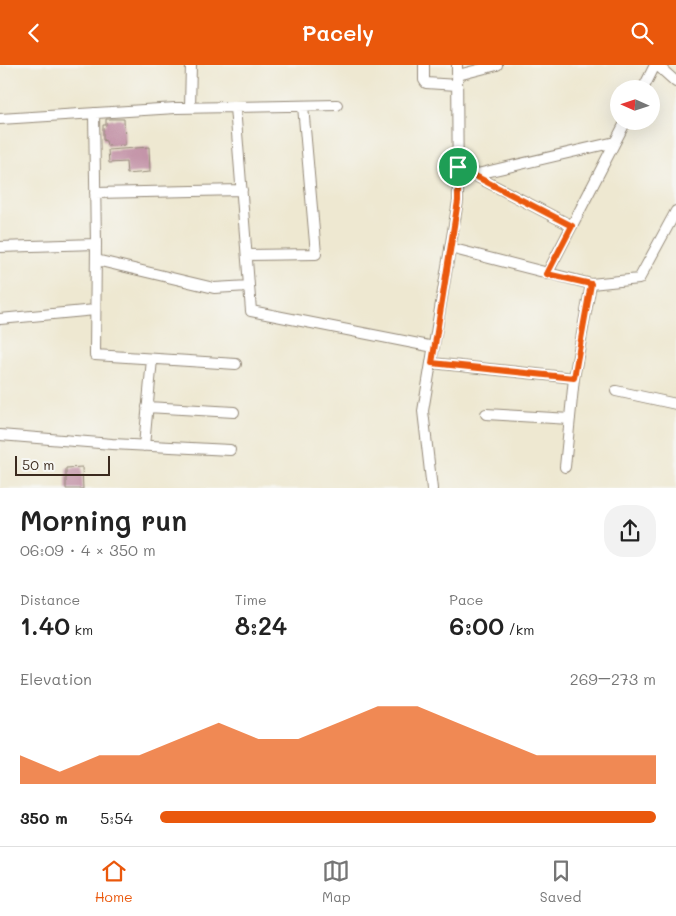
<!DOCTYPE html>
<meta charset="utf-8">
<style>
body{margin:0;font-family:Mali,sans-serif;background:#f2f2f2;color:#222;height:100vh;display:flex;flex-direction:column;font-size:19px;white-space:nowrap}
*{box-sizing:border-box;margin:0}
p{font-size:16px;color:#767676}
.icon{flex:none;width:28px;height:28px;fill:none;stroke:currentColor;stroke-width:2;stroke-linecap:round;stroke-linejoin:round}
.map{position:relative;height:423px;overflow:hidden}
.side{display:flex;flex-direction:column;background:#fff;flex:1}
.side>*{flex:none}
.needle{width:32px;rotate:273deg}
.tools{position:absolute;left:610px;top:15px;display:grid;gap:10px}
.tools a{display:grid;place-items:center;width:50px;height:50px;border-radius:50%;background:#fff;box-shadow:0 5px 20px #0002;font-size:25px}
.scale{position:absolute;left:15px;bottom:12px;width:95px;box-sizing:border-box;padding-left:5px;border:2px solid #3b2a1e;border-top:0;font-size:14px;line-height:18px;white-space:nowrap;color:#3b2a1e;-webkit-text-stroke:4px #f6f6f2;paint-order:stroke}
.pin{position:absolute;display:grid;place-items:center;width:42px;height:42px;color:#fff;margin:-21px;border:2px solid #fff;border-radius:50%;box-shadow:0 1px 5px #0007}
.round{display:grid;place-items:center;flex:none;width:52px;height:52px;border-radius:20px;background:#f2f2f2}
.headline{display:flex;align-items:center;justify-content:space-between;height:85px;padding:0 20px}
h1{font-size:28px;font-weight:600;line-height:38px}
.stats{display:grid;grid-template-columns:repeat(3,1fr);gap:8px;height:85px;padding:5px 20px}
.stats div{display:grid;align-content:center}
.stats b{font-size:25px;font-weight:600}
.stats small{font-size:14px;font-weight:400}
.stats p{font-size:14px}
.chart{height:140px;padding:10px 20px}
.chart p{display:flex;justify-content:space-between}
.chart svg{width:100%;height:90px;margin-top:5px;fill:#ea580c;opacity:.7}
ul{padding:0 20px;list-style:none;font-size:16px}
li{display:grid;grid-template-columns:80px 60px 1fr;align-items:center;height:38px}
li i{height:12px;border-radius:6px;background:#ea580c}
header{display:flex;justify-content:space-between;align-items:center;height:65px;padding:0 20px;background:#ea580c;color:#fff;font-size:22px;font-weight:600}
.menu{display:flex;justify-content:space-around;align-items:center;height:70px;border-top:1px solid #e0e0e0;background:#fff;font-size:14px;color:#767676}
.menu a{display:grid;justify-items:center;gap:2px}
.menu .selected{color:#ea580c}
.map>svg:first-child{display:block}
.building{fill:#c495a9}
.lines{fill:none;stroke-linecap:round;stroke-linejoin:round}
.street-casing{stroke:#948978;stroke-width:12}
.street{stroke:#fff;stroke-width:10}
.route-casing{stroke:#fff;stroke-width:10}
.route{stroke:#ea580c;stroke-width:6}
</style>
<header><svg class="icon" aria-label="back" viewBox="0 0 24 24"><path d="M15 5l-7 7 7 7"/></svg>Pacely<svg class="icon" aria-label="search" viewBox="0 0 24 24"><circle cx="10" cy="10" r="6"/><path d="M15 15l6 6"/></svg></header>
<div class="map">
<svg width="676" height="424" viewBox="0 0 676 424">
<rect width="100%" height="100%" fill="#f6f6f2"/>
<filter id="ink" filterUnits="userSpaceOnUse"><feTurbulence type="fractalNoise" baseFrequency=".02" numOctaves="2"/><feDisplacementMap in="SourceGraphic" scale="10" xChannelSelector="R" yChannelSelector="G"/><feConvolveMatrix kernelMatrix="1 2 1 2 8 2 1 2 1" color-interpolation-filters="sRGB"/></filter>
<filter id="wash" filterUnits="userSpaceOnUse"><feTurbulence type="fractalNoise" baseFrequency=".0096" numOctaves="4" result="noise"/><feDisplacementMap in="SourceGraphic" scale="20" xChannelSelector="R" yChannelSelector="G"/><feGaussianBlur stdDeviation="1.12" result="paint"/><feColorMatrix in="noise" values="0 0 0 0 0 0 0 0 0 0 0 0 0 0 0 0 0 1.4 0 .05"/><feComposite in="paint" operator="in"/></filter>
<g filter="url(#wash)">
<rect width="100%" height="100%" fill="#eee8d1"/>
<g id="blocks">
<path class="building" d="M106,54H124L125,80L107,81L106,76L103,75V60H106Z
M149,82L150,107L127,109L126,97L109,98L108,85Z
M82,402L83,424H66V403Z"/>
</g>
</g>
<g filter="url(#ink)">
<use href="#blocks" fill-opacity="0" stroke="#948978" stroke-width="1"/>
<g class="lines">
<defs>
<path id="street" d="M424,0V15L426,18L457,20
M657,0L676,17
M458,10L497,0
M643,24L655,0
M190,42L191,0
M235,42L251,246L434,282
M94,48L96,179L95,290L236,299
M0,54L176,43L337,40
M458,102L572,161
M473,110L615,77
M95,128L242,125
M0,182L96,179
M450,183L591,219L574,313L565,402
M247,190L316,189L303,41
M96,195L214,223L249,221
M547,209L626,56
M591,219L639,214L676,146
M0,254L95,245
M432,298L574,313
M616,326L676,339
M147,342L234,347
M486,349L570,354
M0,370L112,379L230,385
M144,381L152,294
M432,424L423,346L458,136L457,0"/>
</defs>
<use href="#street" class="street-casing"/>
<use href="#street" class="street"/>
</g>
</g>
<g class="lines" filter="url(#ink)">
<defs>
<path id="route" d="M458,102L572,161L547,209L591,219L574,313L432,298L458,136Z"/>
</defs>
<use href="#route" class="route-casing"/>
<use href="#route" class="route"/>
</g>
</svg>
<div class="tools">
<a><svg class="needle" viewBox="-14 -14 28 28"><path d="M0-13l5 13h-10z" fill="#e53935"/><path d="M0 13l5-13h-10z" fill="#767676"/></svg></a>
</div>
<div class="scale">50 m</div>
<div class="pin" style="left:458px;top:102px;background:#1e9e55"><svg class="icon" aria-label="arrive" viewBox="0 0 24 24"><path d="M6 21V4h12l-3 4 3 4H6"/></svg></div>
</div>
<section class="side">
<div class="headline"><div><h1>Morning run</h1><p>06:09 · 4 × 350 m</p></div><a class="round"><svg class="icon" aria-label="share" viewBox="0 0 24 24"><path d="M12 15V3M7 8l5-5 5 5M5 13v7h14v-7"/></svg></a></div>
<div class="stats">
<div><p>Distance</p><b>1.40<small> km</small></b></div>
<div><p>Time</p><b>8:24</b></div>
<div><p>Pace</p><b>6:00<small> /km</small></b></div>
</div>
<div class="chart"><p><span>Elevation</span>269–273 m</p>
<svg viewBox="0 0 160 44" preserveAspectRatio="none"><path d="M0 44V30L10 38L20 30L30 30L40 22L50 14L60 22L70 22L80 14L90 6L100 6L110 14L120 22L130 30L140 30L150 30L160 30V44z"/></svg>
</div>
<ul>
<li><b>350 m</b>5:54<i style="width:100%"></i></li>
</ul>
</section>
<nav class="menu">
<a class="selected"><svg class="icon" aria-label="home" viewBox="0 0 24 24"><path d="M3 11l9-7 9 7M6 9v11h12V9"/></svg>Home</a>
<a><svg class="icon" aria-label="map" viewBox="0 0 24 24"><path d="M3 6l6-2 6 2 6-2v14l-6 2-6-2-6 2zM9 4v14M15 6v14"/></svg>Map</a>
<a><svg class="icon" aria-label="saved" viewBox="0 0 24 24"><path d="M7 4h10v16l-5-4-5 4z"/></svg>Saved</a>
</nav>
